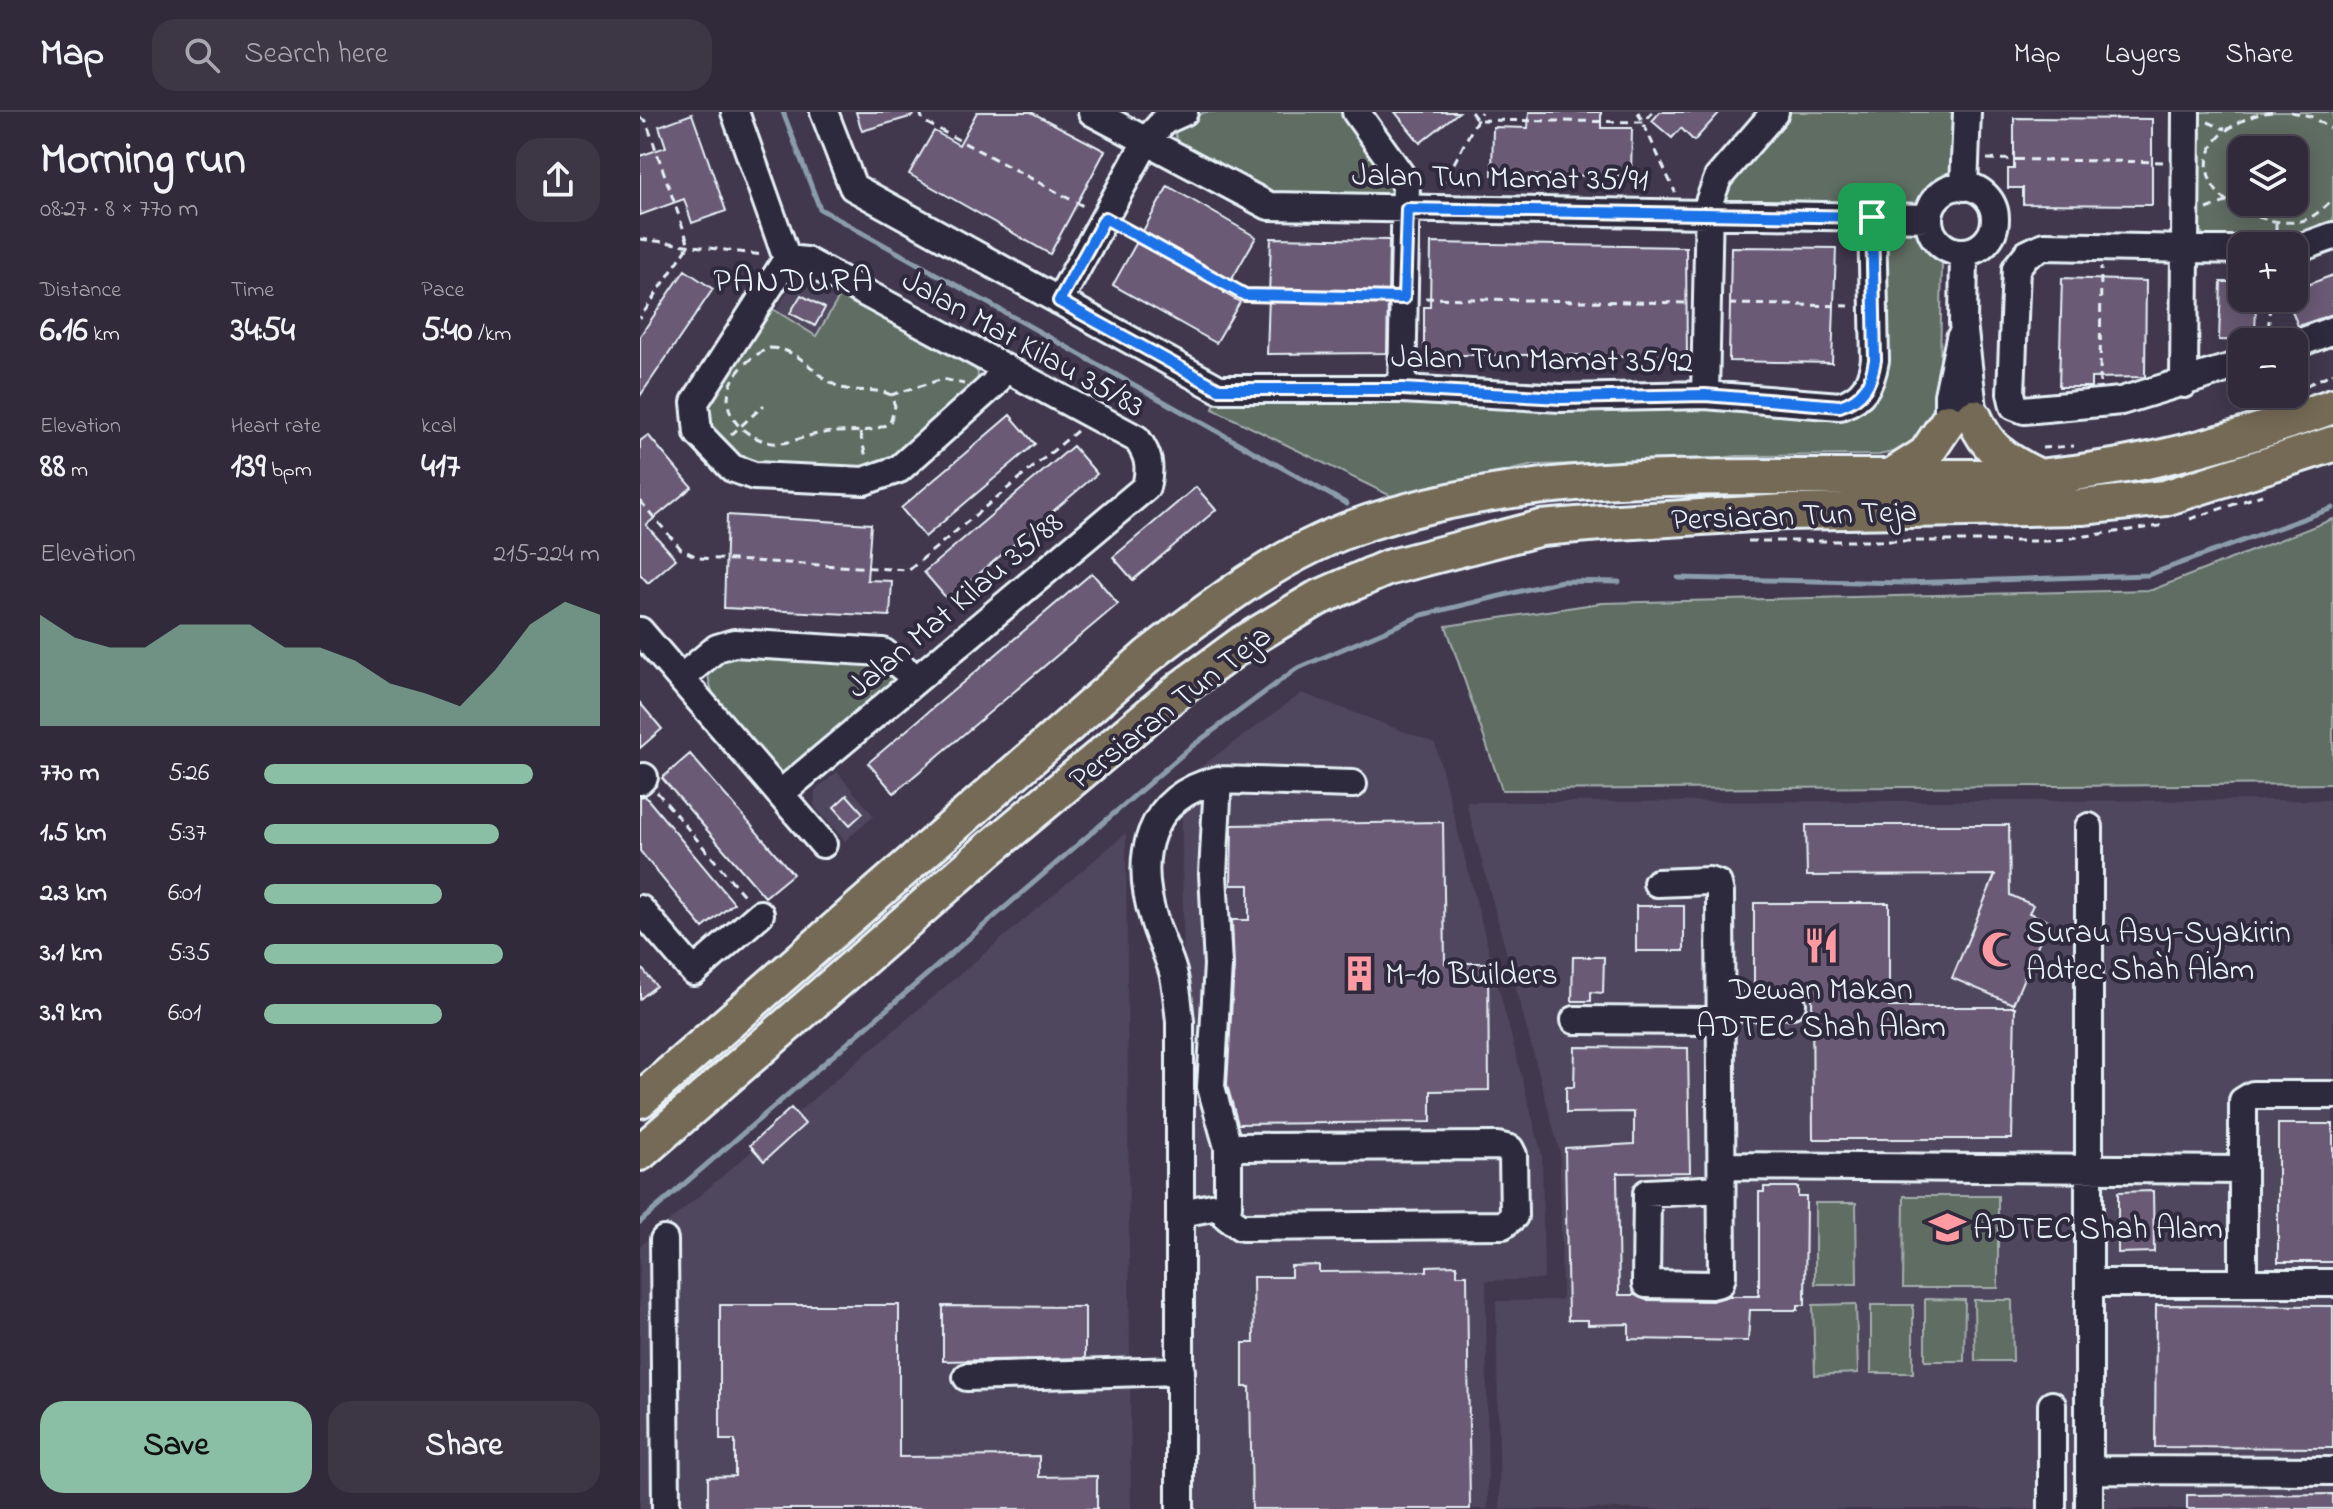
<!DOCTYPE html>
<meta charset="utf-8">
<style>
body{margin:0;font-family:"Indie Flower",sans-serif;background:#3d3645;color:#f1f3f6;height:100vh;display:flex;flex-direction:column;font-size:30px;white-space:nowrap}
*{box-sizing:border-box;margin:0}
p{font-size:26px;color:#a8a7af}
.icon{flex:none;width:44px;height:44px;fill:none;stroke:currentColor;stroke-width:2;stroke-linecap:round;stroke-linejoin:round}
.map{position:relative;flex:1;overflow:hidden}
.details{display:flex;flex-direction:column;background:#312a3a;width:640px}
.details>*{flex:none}
.fabs{position:absolute;left:1588px;top:24px;display:grid;gap:16px}
.fabs a{display:grid;place-items:center;width:80px;height:80px;border-radius:16px;background:#312a3a;box-shadow:0 4px 20px #0003,0 0 0 2px #4c4654;font-size:40px}
.pin{position:absolute;display:grid;place-items:center;width:68px;height:68px;color:#fff;margin:-34px;border-radius:16px;box-shadow:0 4px 12px #0006}
.round{display:grid;place-items:center;flex:none;width:84px;height:84px;border-radius:24px;background:#3d3645}
.overview{display:flex;align-items:center;justify-content:space-between;height:136px;padding:0 40px}
h1{font-size:44px;font-weight:700;line-height:60px}
.figures{display:grid;grid-template-columns:repeat(3,1fr);gap:12px;height:136px;padding:8px 40px}
.figures div{display:grid;align-content:center}
.figures b{font-size:34px;font-weight:700}
.figures small{font-size:22px;font-weight:400}
.figures p{font-size:22px}
.chart{height:224px;padding:16px 40px}
.chart p{display:flex;justify-content:space-between}
.chart svg{width:100%;height:144px;margin-top:8px;fill:#8abfa5;opacity:.7}
.cta{display:flex;gap:16px;margin-top:auto;padding:16px 40px}
.cta a{flex:1;height:92px;border-radius:24px;background:#8abfa5;color:#111;font-size:32px;font-weight:700;line-height:92px;text-align:center}
.cta a+a{background:#3d3645;color:#f1f3f6}
ul{padding:0 40px;list-style:none;font-size:26px}
li{display:grid;grid-template-columns:128px 96px 1fr;align-items:center;height:60px}
li i{height:20px;border-radius:10px;background:#8abfa5}
header{display:flex;align-items:center;gap:48px;box-sizing:border-box;height:112px;padding:0 40px;background:#312a3a;border-bottom:2px solid #4c4654}
header strong{font-size:38px}
nav{display:flex;gap:44px;margin-inline-start:auto;font-size:28px}
.search{width:560px;height:72px;background:#3d3645;display:flex;align-items:center;gap:20px;box-sizing:border-box;padding:0 28px;border-radius:24px;color:#a8a7af;font-size:30px}
main{display:flex;flex:1;min-height:0}
.map>svg:first-child{display:block}
.built{fill:#50465d}
.green{fill:#606d63;stroke:#a4afae;stroke-width:2;fill-rule:evenodd}
.lines{fill:none;stroke-linecap:round;stroke-linejoin:round}
.stream{stroke:#8b9cab;stroke-width:5}
.building{fill:#6a5a75;stroke:#e8f1f8;stroke-width:2}
.minor-casing{stroke:#e8f1f8;stroke-width:32}
.major-casing{stroke:#e8f1f8;stroke-width:40}
.path{stroke:#e8f1f8;stroke-width:3;stroke-dasharray:8 6;stroke-linecap:butt}
.minor{stroke:#2f2a3d;stroke-width:26}
.major{stroke:#756a55;stroke-width:34}
.route-casing{stroke:#fff;stroke-width:16}
.route{stroke:#1a73e8;stroke-width:10}
.labels{text-anchor:middle;stroke-width:8;stroke-linejoin:round;paint-order:stroke}
.street-label{font-size:32px;fill:#e8f1f8;stroke:#2f2a3d}
.poi-label{font-size:32px;fill:#e8f1f8;stroke:#2f2a3d;text-anchor:start}
.neighbourhood-label{font-size:34px;letter-spacing:2px;fill:#e8f1f8;stroke:#2f2a3d}
</style>
<header>
<strong>Map</strong>
<div class="search"><svg class="icon" aria-label="search" viewBox="0 0 24 24"><circle cx="10" cy="10" r="6"/><path d="M15 15l6 6"/></svg>Search here</div>
<nav><a>Map</a><a>Layers</a><a>Share</a></nav>
</header>
<main>
<section class="details">
<div class="overview"><div><h1>Morning run</h1><p>08:27 · 8 × 770 m</p></div><a class="round"><svg class="icon" aria-label="share" viewBox="0 0 24 24"><path d="M12 15V3M7 8l5-5 5 5M5 13v7h14v-7"/></svg></a></div>
<div class="figures">
<div><p>Distance</p><b>6.16<small> km</small></b></div>
<div><p>Time</p><b>34:54</b></div>
<div><p>Pace</p><b>5:40<small> /km</small></b></div>
</div>
<div class="figures">
<div><p>Elevation</p><b>88<small> m</small></b></div>
<div><p>Heart rate</p><b>139<small> bpm</small></b></div>
<div><p>kcal</p><b>417</b></div>
</div>
<div class="chart"><p><span>Elevation</span>215–224 m</p>
<svg viewBox="0 0 160 44" preserveAspectRatio="none"><path d="M0 44V10L10 17L20 20L30 20L40 13L50 13L60 13L70 20L80 20L90 24L100 31L110 34L120 38L130 27L140 13L150 6L160 10V44z"/></svg>
</div>
<ul>
<li><b>770 m</b>5:26<i style="width:80%"></i></li>
<li><b>1.5 km</b>5:37<i style="width:70%"></i></li>
<li><b>2.3 km</b>6:01<i style="width:53%"></i></li>
<li><b>3.1 km</b>5:35<i style="width:71%"></i></li>
<li><b>3.9 km</b>6:01<i style="width:53%"></i></li>
</ul>
<div class="cta"><a>Save</a><a>Share</a></div>
</section>
<div class="map">
<svg width="1693" height="1397" viewBox="0 0 1693 1397">
<rect width="100%" height="100%" fill="#41384e"/>
<filter id="ink" filterUnits="userSpaceOnUse"><feTurbulence type="fractalNoise" baseFrequency=".0125" numOctaves="2"/><feDisplacementMap in="SourceGraphic" scale="16" xChannelSelector="R" yChannelSelector="G"/><feConvolveMatrix kernelMatrix="1 2 1 2 8 2 1 2 1" color-interpolation-filters="sRGB"/></filter>
<g filter="url(#ink)">
<path class="built" d="M168,171L197,189L176,224L136,199L150,176Z
M662,581L795,631L902,1043L904,1167L846,1169L848,1397H552L541,669Z
M197,660L234,704L205,729L174,694L175,678Z
M1693,688V1397H860L856,1189L922,1188L920,1041L826,690Z
M486,721L491,1397H0V1134Z"/>
<path class="green" d="M565,0H702L757,70L750,85L632,84L539,34L534,18L537,11Z
M1145,0H1315L1312,62L1285,93L1275,97L1085,93C1078,71 1130,18 1145,0Z
M1556,0H1693V114L1654,128L1567,126L1555,114ZM1602,38H1654V90H1602Z
M1252,117L1280,121L1302,150L1299,306L1275,342L1257,339L1239,343L1097,344L1050,350L894,353L751,384L573,297L577,284L1224,294L1240,277L1246,251L1244,131Z
M203,179L331,250L338,261L337,271L255,347L225,358L118,354L98,347L72,320L67,305L70,291L133,197L176,224Z
M1693,407V672L862,678L806,514L961,491L1512,478Z
M88,542L241,552L254,566L252,572L150,663L132,658C117,639 53,577 72,553C75,548 83,545 88,542Z
M1264,1084H1358V1176H1263Z
M1175,1091H1216L1217,1172H1175Z
M1285,1187L1325,1188L1324,1249H1285Z
M1334,1188H1372L1373,1249H1335Z
M1216,1192L1218,1261L1175,1263L1173,1193Z
M1231,1193H1273V1261H1231Z"/>
<g class="lines">
<path class="stream" d="M143,0L180,97L707,392
M1038,466L1265,471L1508,463L1693,396
M0,1110L551,635L656,557L782,503L922,469L979,470"/>
</g>
<path class="building" d="M216,0H272L273,4L222,19Z
M337,0H391L465,39L410,142L269,62L294,19L319,33Z
M755,0H819L780,31Z
M889,0H961V16H992L991,64L852,63L853,15L888,16Z
M1020,0H1080L1054,29L1041,16L1032,26L1012,9Z
M52,2L86,99L52,111L44,87L0,103V44L26,35L19,14Z
M1374,6L1512,7V93L1383,92V76H1368V57H1374Z
M528,74L616,125L584,181L600,190L576,231L473,173Z
M631,126L749,128L747,241L627,242Z
M791,131L1046,135L1047,247L933,243H784V195H790Z
M1091,135L1196,136L1192,251L1089,249Z
M45,158L73,177L0,284V224Z
M1693,163V202L1658,214L1647,186H1654V178Z
M1422,166L1506,169L1505,265L1451,266V275H1419Z
M1581,170H1602V186H1616L1615,229L1579,228Z
M161,183L185,196L175,214L150,201Z
M370,303L395,332L285,425L261,396Z
M8,323L52,375L6,413L36,447L8,471L0,462V329Z
M433,334L457,362L308,488L284,460Z
M556,375L576,398L493,468L473,445Z
M87,403L231,412L227,468L252,469L250,504L84,496Z
M452,461L478,492L254,681L228,651Z
M0,591L22,617L0,636Z
M50,642L153,762L125,785L22,666Z
M207,683L223,701L210,713L194,695Z
M5,684L94,791L63,816L0,739V685Z
M803,710L805,851H848L849,978L791,979V1010L598,1012L587,973L594,854L592,808H609V773H591L592,713Z
M1166,713H1369L1370,783L1393,793L1389,801L1408,809L1373,892L1312,866L1355,763L1167,764Z
M1114,791H1249V895H1375L1372,1027H1173L1172,876H1114Z
M996,794H1044V839H996Z
M933,845H964L963,881L951,880V889H932Z
M0,854L16,874L0,887Z
M935,935L1048,936L1050,1060L977,1061L979,1183H995L1006,1188L1072,1189L1089,1184H1119V1080H1124V1075H1158V1085H1166L1165,1193H1158V1198H1110L1108,1229L989,1227V1212L948,1213V1208H928L925,1036L994,1032V1000L926,1001V975H934Z
M151,996L165,1012L124,1049L110,1033Z
M1638,1012H1693V1150H1638Z
M1513,1079L1514,1140L1478,1141V1080Z
M679,1153V1160L787,1159V1154L817,1153V1163H827L830,1397H612L610,1275H603V1231H614L613,1165H651V1154Z
M80,1193H259V1345L399,1344V1365L457,1364V1397H68V1365L95,1364V1328H80Z
M1516,1193L1693,1194V1336L1515,1335Z
M303,1194L445,1195V1246L303,1249Z
M1693,1382V1397H1547V1383Z"/>
<g class="lines">
<defs>
<path id="minor" d="M95,0L147,147L166,149L497,327C509,344 511,354 506,375L140,682
M184,0L213,75L579,277H762L921,286L1065,283L1200,294C1224,286 1231,272 1235,248L1232,105
M452,0L629,94L1289,106
M716,0L766,70L762,277
M1289 107a33 33 0 1 1 66 0a33 33 0 1 1-66 0Z
M1324,75L1327,0
M1602,138L1404,134L1387,142L1376,156L1371,281L1374,294L1384,298L1481,289L1602,252
M1654,138L1693,124
M1324,140L1323,211L1334,305
M147,147L55,290L58,321L92,356L114,364L224,369L259,357L354,272L363,256
M419,189L507,28L524,9L544,0
M1654,233L1693,218
M1544,272L1546,0
M1065,283L1069,90L1078,66L1135,0
M1308,309V283L1320,226
M0,519L183,732
M41,566L77,536L94,531L243,540L277,567
M578,668L573,762L578,853L571,975L588,1035
M0,669L4,665
M1017,771L1069,769L1078,772L1080,781L1082,1164L1080,1171L1072,1173L1006,1172L1007,1081L1081,1077
M0,797L54,860L120,802
M935,908L1072,909L1092,896L1152,892
M1083,1054L1603,1058
M541,1101L588,1092L587,1105L601,1115L863,1113L874,1104L873,1043L870,1037L858,1034L588,1035V1092
M24,1128L26,1397
M1603,1170V989L1613,983H1693
M1451,1171H1693
M327,1265L541,1259
M1449,1358L1693,1359
M540,1397V909C538,893 537,875 533,860C528,842 519,826 514,808C494,745 507,685 578,668L713,672
M1412,1397V1293
M1449,1397V715"/>
<path id="major" d="M1334,305C1347,337 1365,348 1395,363
M1250,365L1286,342L1308,309
M0,988L508,544C576,491 646,437 730,410C865,366 1004,365 1144,365C1229,365 1314,365 1399,365C1506,355 1592,330 1693,294
M0,1041L348,738L543,575L603,531L676,487L747,456L901,416L961,411L1145,400L1442,395L1525,386L1693,332"/>
</defs>
<use href="#minor" class="minor-casing"/>
<use href="#major" class="major-casing"/>
<path class="path" d="M280,0L283,9L445,95
M831,0L837,8L1003,10L1012,0
M998,0L1035,80
M1632,0C1599,3 1552,32 1572,72C1584,98 1643,120 1669,106C1678,102 1686,93 1693,87
M1651,0L1670,4L1693,18
M0,6L6,9L49,133L0,206
M1568,10L1585,17
M1347,47L1523,50
M801,76L841,0
M1567,97L1586,90
M1636,111V128
M483,116L605,183L742,186
M0,127L123,143
M785,186L1046,191
M1089,192L1214,194
M1628,230L1630,186
M130,236C160,237 170,259 195,273C213,283 233,274 251,283L255,294L250,311C226,324 204,317 178,322C159,325 143,336 124,329C68,309 83,255 130,236Z
M1460,271L1461,155
M1654,279L1693,261
M251,283L303,267L324,272
M220,321L226,345
M91,323L124,293
M1402,336L1434,334
M0,389L41,437L59,446L269,458L437,319
M1550,407L1622,383
M1108,429H1409L1527,413
M17,680L107,787"/>
<use href="#minor" class="minor"/>
<use href="#major" class="major"/>
</g>
</g>
<g class="lines" filter="url(#ink)">
<defs>
<path id="route" d="M767,97L1232,105L1235,248C1231,272 1224,286 1200,294L1065,283L921,286L762,277H579L419,189L465,106L605,183L764,186Z"/>
</defs>
<use href="#route" class="route-casing"/>
<use href="#route" class="route"/>
</g>
<defs>
<symbol id="restaurant-bare" viewBox="-9 -9 18 18"><path d="M-5-6h1v4h1v-4h1v4h1v-4h1v5L-1.5 .5V6h-2V.5L-5-1ZM5-6V6H3V1.5H1.5Q1.5-4 5-6Z" fill="#ff9aa2" stroke="#2f2a3d" stroke-width="2.5" paint-order="stroke"/></symbol>
<symbol id="mosque-bare" viewBox="-9 -9 18 18"><path d="M3.5-4.9A6 6 0 1 0 3.5 4.9A5 5 0 1 1 3.5-4.9Z" fill="#ff9aa2" stroke="#2f2a3d" stroke-width="2.5" paint-order="stroke"/></symbol>
<symbol id="building-bare" viewBox="-9 -9 18 18"><path d="M-4-6H4V6H1V3H-1V6H-4ZM-2.5-4.3h1.7v1.8h-1.7ZM.8-4.3h1.7v1.8H.8ZM-2.5-1h1.7V.8h-1.7ZM.8-1h1.7V.8H.8Z" fill="#ff9aa2" stroke="#2f2a3d" stroke-width="2.5" paint-order="stroke"/></symbol>
<symbol id="school-bare" viewBox="-9 -9 18 18"><path d="M0-5L7-2L0 1L-7-2ZM-4 1L0 2.5L4 1V4Q0 6-4 4Z" fill="#ff9aa2" stroke="#2f2a3d" stroke-width="2.5" paint-order="stroke"/></symbol>
</defs>
<g fill-rule="evenodd">
<use href="#restaurant-bare" x="1156" y="808" width="51" height="51"/>
<use href="#mosque-bare" x="1334" y="812" width="51" height="51"/>
<use href="#building-bare" x="694" y="836" width="51" height="51"/>
<use href="#school-bare" x="1282" y="1090" width="51" height="51"/>
</g>
<g class="labels">
<g class="street-label">
<text transform="translate(860 64) rotate(1)" y="11">Jalan Tun Mamat 35/91</text>
<text transform="translate(384 230) rotate(29)" y="11">Jalan Mat Kilau 35/83</text>
<text transform="translate(902 246) rotate(1)" y="11">Jalan Tun Mamat 35/92</text>
<text transform="translate(1154 402) rotate(-2)" y="11">Persiaran Tun Teja</text>
<text transform="translate(314 492) rotate(-40)" y="11">Jalan Mat Kilau 35/88</text>
<text transform="translate(529 594) rotate(-38)" y="11">Persiaran Tun Teja</text>
</g>
<g class="poi-label">
<text x="1386" y="830">Surau Asy-Syakirin<tspan x="1386" dy="37">Adtec Shah Alam</tspan></text>
<text x="745" y="872">M-10 Builders</text>
<text x="1181" y="887" text-anchor="middle">Dewan Makan<tspan x="1181" dy="37">ADTEC Shah Alam</tspan></text>
<text x="1333" y="1126">ADTEC Shah Alam</text>
</g>
<g class="neighbourhood-label">
<text x="154" y="179">PANDURA</text>
</g>
</g>
</svg>
<div class="fabs">
<a><svg class="icon" aria-label="layers" viewBox="0 0 24 24"><path d="M12 4l9 5-9 5-9-5zM3 14l9 5 9-5"/></svg></a>
<a>+</a>
<a>−</a>
</div>
<div class="pin" style="left:1232px;top:105px;background:#1e9e55"><svg class="icon" aria-label="arrive" viewBox="0 0 24 24"><path d="M6 21V4h12l-3 4 3 4H6"/></svg></div>
</div>
</main>
